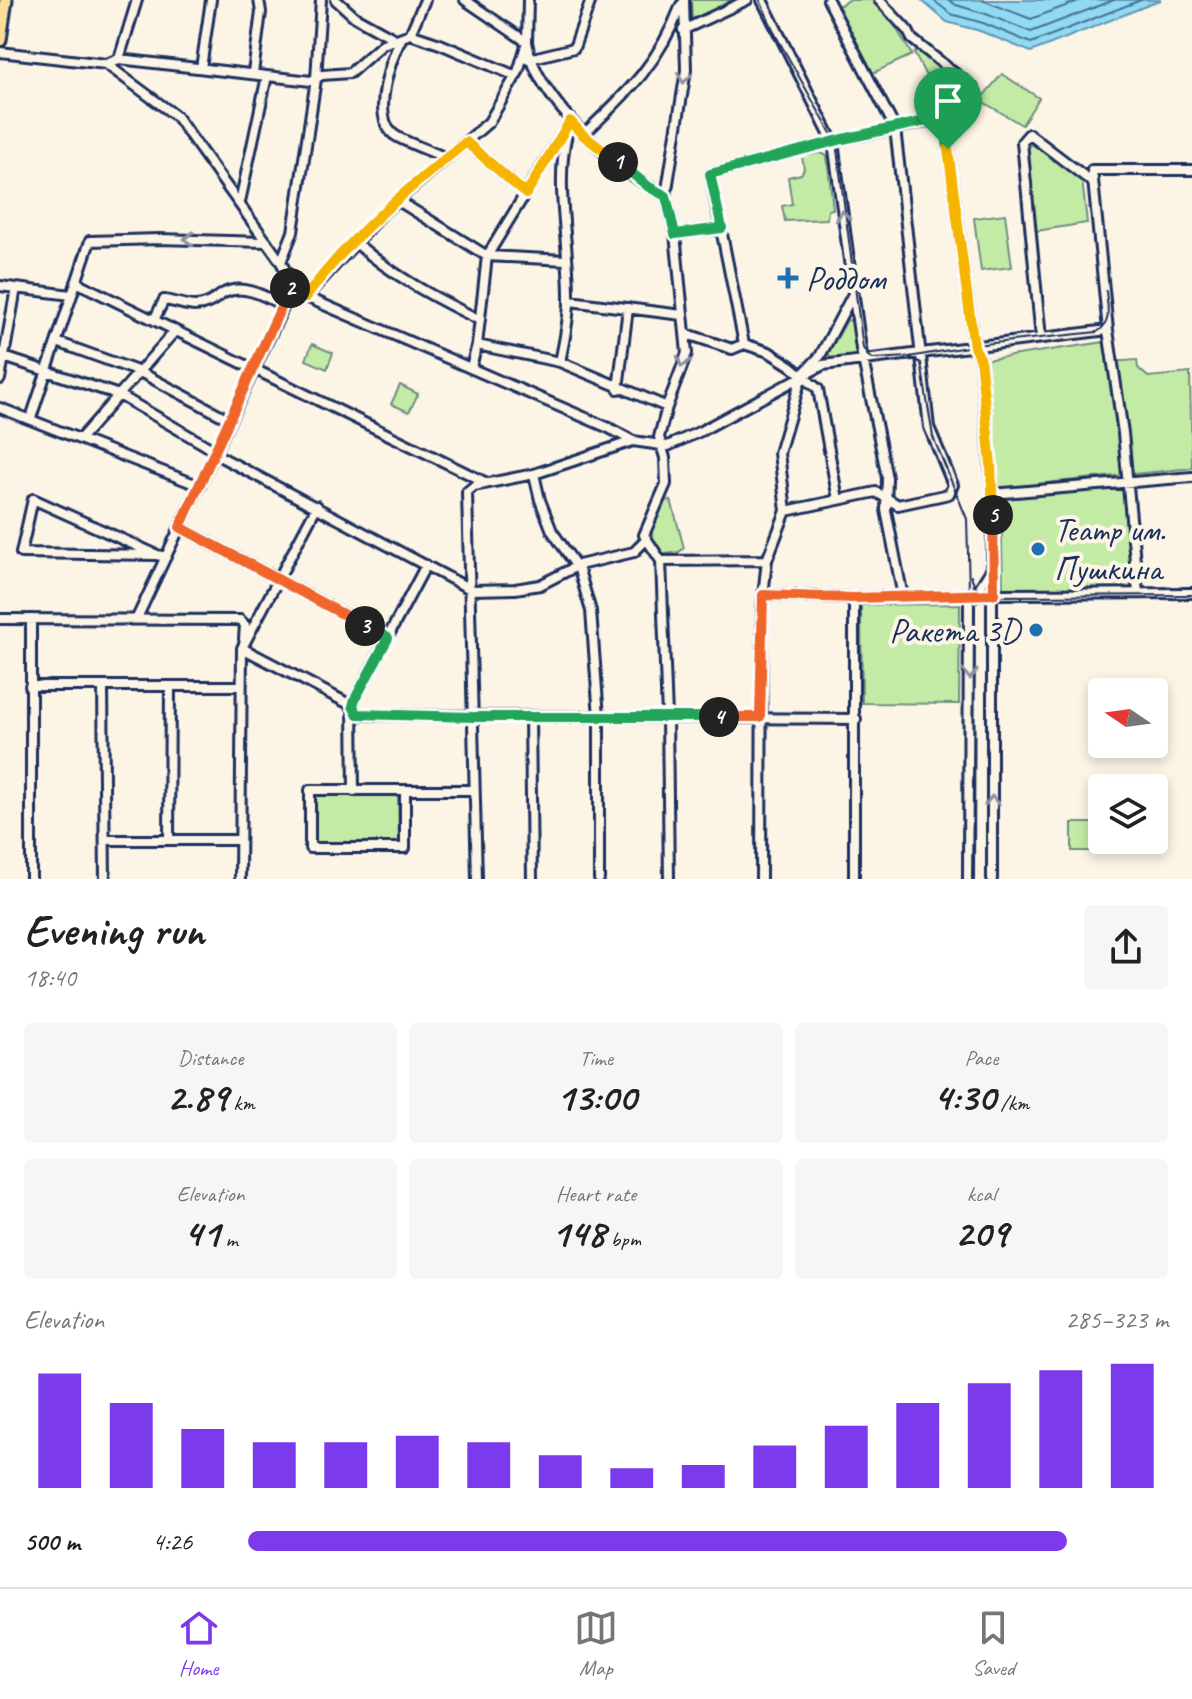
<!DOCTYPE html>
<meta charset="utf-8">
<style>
body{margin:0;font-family:Caveat,sans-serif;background:#f6f6f6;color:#222;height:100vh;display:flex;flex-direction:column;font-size:30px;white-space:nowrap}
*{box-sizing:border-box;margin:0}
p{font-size:26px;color:#767676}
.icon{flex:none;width:44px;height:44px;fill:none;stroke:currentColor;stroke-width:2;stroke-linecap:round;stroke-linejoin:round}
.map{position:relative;height:879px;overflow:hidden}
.sheet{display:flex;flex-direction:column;background:#fff;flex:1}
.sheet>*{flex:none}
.needle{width:52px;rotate:283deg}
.fabs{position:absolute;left:1088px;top:678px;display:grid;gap:16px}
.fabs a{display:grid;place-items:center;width:80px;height:80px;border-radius:8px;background:#fff;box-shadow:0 4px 12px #0003;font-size:40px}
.pin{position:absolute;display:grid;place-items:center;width:68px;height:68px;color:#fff;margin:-82px -34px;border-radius:50% 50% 50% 0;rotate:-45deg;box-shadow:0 0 8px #0007}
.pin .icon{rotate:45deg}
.km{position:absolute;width:40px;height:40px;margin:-20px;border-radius:50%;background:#222;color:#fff;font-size:22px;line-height:40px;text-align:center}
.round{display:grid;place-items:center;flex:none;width:84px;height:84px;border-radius:8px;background:#f6f6f6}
.overview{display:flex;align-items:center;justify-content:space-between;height:136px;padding:0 24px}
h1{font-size:44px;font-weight:800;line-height:60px}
.metrics{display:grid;grid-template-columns:repeat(3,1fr);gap:12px;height:136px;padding:8px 24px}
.metrics div{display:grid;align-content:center;border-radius:8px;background:#f6f6f6;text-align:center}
.metrics b{font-size:40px;font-weight:800}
.metrics small{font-size:22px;font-weight:400}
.metrics p{font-size:22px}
.chart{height:224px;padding:16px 24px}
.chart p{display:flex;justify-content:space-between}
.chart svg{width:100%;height:144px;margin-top:8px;stroke:#7c3aed;stroke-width:6}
ul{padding:0 24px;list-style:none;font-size:26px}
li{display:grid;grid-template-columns:128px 96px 1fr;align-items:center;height:60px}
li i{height:20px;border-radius:10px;background:#7c3aed}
.dock{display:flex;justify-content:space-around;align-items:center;height:112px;border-top:2px solid #e0e0e0;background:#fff;font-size:22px;color:#767676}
.dock a{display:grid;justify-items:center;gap:4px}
.dock .on{color:#7c3aed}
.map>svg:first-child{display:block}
.green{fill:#c4eba6;stroke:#708d82;stroke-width:2}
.water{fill:#91daf2;stroke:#6296b7;stroke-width:2}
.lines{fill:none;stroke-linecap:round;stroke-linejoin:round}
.shore{stroke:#4a7399;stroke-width:2}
.minor-casing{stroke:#1b2f5e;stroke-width:14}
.major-casing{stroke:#1b2f5e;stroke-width:17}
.minor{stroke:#fcf5e5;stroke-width:8}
.major{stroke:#fcde96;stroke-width:11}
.tram{stroke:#1b2f5e;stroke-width:2}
.oneway{stroke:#8c92a2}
.split-1-casing{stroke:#fff;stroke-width:16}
.split-2-casing{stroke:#fff;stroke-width:16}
.split-3-casing{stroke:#fff;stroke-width:16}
.split-4-casing{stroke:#fff;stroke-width:16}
.split-5-casing{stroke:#fff;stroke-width:16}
.split-6-casing{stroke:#fff;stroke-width:16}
.split-1{stroke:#22a559;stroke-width:10}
.split-2{stroke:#f5b400;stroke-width:10}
.split-3{stroke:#f0652b;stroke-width:10}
.split-4{stroke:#22a559;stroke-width:10}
.split-5{stroke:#f0652b;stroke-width:10}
.split-6{stroke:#f5b400;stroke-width:10}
.poi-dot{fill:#1f6fb2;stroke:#fcf5e5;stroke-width:3}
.labels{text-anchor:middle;stroke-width:8;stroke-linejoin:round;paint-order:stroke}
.poi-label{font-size:34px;fill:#1b2f5e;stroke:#fcf5e5;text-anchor:start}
</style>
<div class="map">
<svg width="1192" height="879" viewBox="0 0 1192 879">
<rect width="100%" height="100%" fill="#fcf5e5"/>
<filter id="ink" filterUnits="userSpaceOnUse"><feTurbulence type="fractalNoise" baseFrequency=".0125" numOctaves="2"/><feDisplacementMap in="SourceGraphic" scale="16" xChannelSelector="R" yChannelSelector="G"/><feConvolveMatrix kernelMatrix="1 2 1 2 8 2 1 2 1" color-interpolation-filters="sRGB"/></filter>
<g filter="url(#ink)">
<path class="green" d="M691,0H739L692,21Z
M849,0H874L891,19L912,55L873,73L838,6Z
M921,50L971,92L963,106L943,109L914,53Z
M1002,74L1039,98L1022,125L980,100Z
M1034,142L1082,179L1087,223L1036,231L1026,150Z
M821,153L827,156L833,209L828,210L827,219L785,221L782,206L792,204L788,177L801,174L804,169L802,156Z
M1005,214L1012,267L981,271L974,218Z
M847,320L852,321L857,357L832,360L828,354Z
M1105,342L1109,362L1137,360L1138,368L1148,377L1190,373L1192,468L998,488L984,360Z
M312,344L333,353L327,369L306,360Z
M400,385L418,394L409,412L391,404Z
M1124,488L1133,590H1003L1001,499Z
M671,500L684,548L679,552L664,554L653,538L651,528L664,501Z
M960,604L959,704L862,703L861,605Z
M312,793H398L399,844L311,845Z
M1072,823H1099V851H1072Z"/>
<path class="water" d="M921,0H1161L1031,52L980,31L947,22Z"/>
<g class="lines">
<path class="shore" d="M933,0L951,14L983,23L1031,43L1141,0
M949,0L956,5L986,14L1031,32L1114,0
M982,0L1031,19L1081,0"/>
<defs>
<path id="minor" d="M336,0L355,17L395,39
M425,0L410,34L402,37C391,59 371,114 393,134C401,141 434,152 446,158
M465,0L527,42C535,98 617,172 666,196
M762,0L833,142L861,349L887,478L886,510L903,597
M683,30L747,0
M410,34L440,44L516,76
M0,52L106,64L176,116L281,262L292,284L306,297L609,428L633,441
M119,59L311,81L322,75L350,73L383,44L402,37
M529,59L574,48L591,0
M106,64L119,59L137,0
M201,68L211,0
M253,73L261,12L259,0
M944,117L974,347L980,358L992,482V879
M583,135C628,92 658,65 681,5
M466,142L526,194
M397,200L487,256L566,260
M240,202L267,76
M675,234L722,228
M355,242C393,276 435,298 480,320
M281,262L293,232L316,79L321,0
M76,282L485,482
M0,286L71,295
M306,297L383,213L489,122L518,72L527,42L528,0
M570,301L682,315
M154,320L164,300C174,301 186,306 195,306C208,306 214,299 224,293C244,283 266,297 284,306
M687,334L732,349L744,344L769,352L791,366L818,389L838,500
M1041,338L1022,142L1029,134L1092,182
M57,342L140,372L230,420
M744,344L710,174L843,139L970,113L975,93L973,88L912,39L908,31L879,0
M477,345L487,256L570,121
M4,357L119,395L207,446L221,457L472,590L515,589L540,585L579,565L634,552L646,540
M560,362C564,342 569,320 569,300C570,247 554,186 567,134
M471,367L477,345L560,362L667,407
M0,379L16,288
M618,389L628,308
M0,408L200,486
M31,418L90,241L159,239L267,242
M81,438L175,331
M534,474L540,500L552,531L579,570L591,611L599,717V879
M992,494L1192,477
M786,511L876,492L898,505L949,494L953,485L929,427L895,128L828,0
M180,527L388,638
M157,555L33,499L21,553L157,555L166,557
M767,560L786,511L779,453L802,375L820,356L853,294
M661,561L767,560L762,605L761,879
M1138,593L1123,433L1108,330L1092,170H1192
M763,595L854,598L998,594L1192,593
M973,598L991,570
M137,618L284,306L292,284
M0,619L240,620L245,625L244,639
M242,648L353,706L357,714L364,715L856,719
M30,686H240
M103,687L105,879
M530,716L532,879
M354,791L353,706L355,699L426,565
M405,791V848H310V790H474
M105,840H240
M169,840L170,686
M31,879V619
M240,879L242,648L317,506
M477,879L467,492L474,486L534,474L633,441L668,446L701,431L823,365L1108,330
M669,879L667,717L661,561L644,535L666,484L665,458L659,437L667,407L687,353L675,234L666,196L686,70L684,0
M854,879V598
M968,879L969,596"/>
<path id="major" d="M0,40L6,0"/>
</defs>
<use href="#minor" class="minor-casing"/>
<use href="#major" class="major-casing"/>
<use href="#minor" class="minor"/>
<use href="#major" class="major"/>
<path class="tram" d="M760,0L776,36L836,142L863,348L868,356L873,359L909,357L921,363L933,437L967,519L969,590L975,606L972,879
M909,357L984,344L1097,332C1113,323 1107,306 1106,291
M971,575C974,588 981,594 994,596L1192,595"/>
</g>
<defs><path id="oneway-chevron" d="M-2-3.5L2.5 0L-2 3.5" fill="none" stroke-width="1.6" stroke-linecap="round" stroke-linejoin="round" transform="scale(2)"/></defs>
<g class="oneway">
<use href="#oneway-chevron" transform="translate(684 78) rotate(97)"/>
<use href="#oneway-chevron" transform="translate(843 216) rotate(-97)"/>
<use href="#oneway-chevron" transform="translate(189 239) rotate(-179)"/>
<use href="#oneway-chevron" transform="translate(683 362) rotate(105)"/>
<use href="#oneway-chevron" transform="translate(970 674) rotate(91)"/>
<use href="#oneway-chevron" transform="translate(992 801) rotate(-90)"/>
</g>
</g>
<g class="lines" filter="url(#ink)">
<defs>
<path id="split-1" d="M618,162L649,187L666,196L675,234L722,228L710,174L843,139L944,117L948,149"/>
<path id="split-2" d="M290,288L292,284L306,297C349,237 409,188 466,142L526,194L570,121L583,135L618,162"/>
<path id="split-3" d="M290,288L180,527L365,626"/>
<path id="split-4" d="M365,626L388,638L355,699L353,706L357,714L473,717H719"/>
<path id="split-5" d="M719,717H760L763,595L854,598L994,594L993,515"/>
<path id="split-6" d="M948,149L974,347L980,358L991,465L993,515"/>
</defs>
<use href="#split-1" class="split-1-casing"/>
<use href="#split-2" class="split-2-casing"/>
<use href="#split-3" class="split-3-casing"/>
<use href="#split-4" class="split-4-casing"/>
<use href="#split-5" class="split-5-casing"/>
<use href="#split-6" class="split-6-casing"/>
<use href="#split-1" class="split-1"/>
<use href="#split-2" class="split-2"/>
<use href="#split-3" class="split-3"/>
<use href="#split-4" class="split-4"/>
<use href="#split-5" class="split-5"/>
<use href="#split-6" class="split-6"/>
</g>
<g class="poi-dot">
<path d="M784 266h8v8h8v8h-8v8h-8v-8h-8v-8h8z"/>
<circle cx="1038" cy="549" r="8"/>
<circle cx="1036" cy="630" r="8"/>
</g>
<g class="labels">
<g class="poi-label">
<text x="806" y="290">Роддом</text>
<text x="1054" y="541">Театр им.<tspan x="1054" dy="39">Пушкина</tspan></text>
<text x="1020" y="642" text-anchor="end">Ракета 3D</text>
</g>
</g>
</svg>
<div class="fabs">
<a><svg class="needle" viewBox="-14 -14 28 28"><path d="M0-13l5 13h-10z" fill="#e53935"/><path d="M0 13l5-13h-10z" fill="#767676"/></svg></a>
<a><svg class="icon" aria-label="layers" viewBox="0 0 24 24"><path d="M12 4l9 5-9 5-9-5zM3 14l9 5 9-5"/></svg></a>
</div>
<div class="pin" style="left:948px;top:149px;background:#1e9e55"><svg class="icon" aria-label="arrive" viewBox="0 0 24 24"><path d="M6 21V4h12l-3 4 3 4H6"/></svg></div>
<b class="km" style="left:618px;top:162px">1</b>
<b class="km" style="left:290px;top:288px">2</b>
<b class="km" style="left:365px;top:626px">3</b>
<b class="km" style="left:719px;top:717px">4</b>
<b class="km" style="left:993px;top:515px">5</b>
</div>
<section class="sheet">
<div class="overview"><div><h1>Evening run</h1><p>18:40</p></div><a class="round"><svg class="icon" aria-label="share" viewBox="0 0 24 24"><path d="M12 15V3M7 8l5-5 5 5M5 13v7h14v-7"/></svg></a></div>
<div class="metrics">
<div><p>Distance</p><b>2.89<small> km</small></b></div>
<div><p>Time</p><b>13:00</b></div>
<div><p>Pace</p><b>4:30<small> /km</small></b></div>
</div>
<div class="metrics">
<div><p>Elevation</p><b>41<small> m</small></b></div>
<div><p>Heart rate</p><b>148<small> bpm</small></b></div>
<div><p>kcal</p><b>209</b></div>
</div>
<div class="chart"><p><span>Elevation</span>285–323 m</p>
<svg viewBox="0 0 160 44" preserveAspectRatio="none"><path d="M5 44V9M15 44V18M25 44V26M35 44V30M45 44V30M55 44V28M65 44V30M75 44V34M85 44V38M95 44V37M105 44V31M115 44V25M125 44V18M135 44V12M145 44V8M155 44V6"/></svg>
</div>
<ul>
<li><b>500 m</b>4:26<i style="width:89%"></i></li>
</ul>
</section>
<nav class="dock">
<a class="on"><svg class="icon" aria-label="home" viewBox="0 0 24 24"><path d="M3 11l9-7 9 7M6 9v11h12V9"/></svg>Home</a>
<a><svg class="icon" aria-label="map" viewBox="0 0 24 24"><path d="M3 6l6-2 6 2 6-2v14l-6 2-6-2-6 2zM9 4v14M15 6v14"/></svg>Map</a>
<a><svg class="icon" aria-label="saved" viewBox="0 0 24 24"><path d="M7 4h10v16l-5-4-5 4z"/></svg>Saved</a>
</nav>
